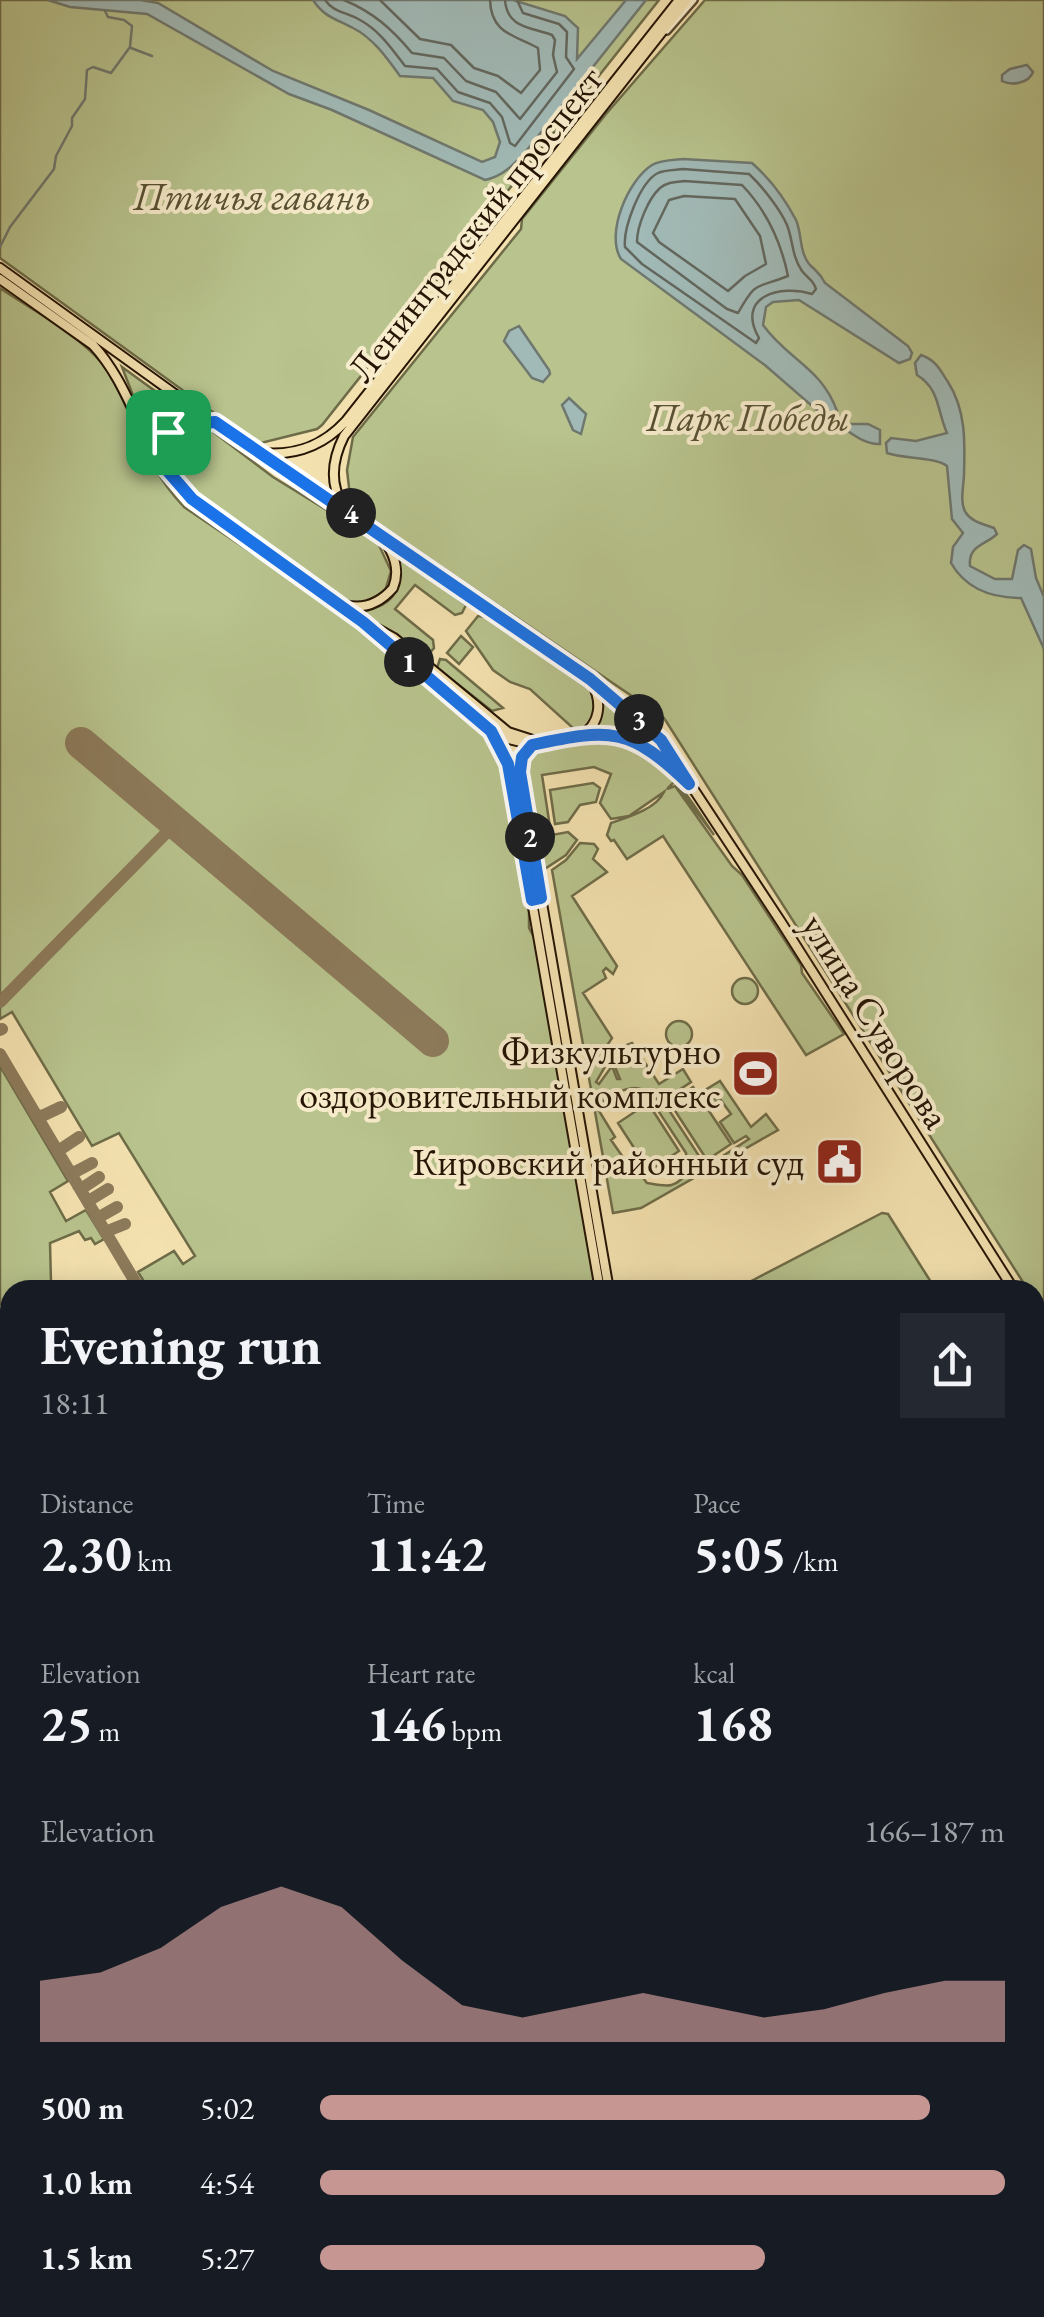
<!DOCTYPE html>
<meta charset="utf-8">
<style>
body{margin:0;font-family:"EB Garamond",serif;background:#242831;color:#f1f3f6;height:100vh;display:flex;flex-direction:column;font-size:38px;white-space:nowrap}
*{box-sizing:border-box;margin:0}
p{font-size:32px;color:#9ea1a6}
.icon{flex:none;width:55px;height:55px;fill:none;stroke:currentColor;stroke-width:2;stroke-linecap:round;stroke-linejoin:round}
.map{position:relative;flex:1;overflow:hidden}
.panel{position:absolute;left:0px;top:1280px;width:1045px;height:1038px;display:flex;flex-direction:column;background:#171b24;border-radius:30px 30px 0 0;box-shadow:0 5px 25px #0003}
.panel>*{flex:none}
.pin{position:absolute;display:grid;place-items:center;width:85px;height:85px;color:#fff;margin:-42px;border-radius:20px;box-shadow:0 5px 15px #0006}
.km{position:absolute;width:50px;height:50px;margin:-25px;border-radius:50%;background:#222;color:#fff;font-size:28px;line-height:50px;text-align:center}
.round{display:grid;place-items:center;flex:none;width:105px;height:105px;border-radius:0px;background:#242831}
.head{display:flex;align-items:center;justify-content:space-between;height:170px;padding:0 40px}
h1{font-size:55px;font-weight:700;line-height:75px}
.figures{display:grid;grid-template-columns:repeat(3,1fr);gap:15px;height:170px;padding:10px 40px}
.figures div{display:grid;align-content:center}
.figures b{font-size:50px;font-weight:700}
.figures small{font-size:28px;font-weight:400}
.figures p{font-size:28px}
.chart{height:280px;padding:20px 40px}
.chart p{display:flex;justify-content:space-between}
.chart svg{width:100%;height:180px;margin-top:10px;fill:#c59692;opacity:.7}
ul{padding:0 40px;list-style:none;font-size:32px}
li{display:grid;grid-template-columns:160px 120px 1fr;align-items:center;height:75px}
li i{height:25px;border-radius:12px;background:#c59692}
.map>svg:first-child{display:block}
.green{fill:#b8c38d;stroke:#6e6c48;stroke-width:2.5}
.water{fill:#a1bab7;stroke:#6f786f;stroke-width:2.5}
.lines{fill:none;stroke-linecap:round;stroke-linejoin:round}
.shore{stroke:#63675e;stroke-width:2.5}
.stream{stroke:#6f786f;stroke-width:2.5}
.taxiway{stroke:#8c7a5a;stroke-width:12}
.runway{stroke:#8c7a5a;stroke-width:32}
.minor-casing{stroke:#58472f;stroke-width:10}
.major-casing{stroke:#251404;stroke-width:12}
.minor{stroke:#f7eccb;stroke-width:5}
.major{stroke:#f3e1af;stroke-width:8}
.route-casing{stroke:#fff;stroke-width:20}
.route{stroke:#1a73e8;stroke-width:12}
.labels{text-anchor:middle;stroke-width:8;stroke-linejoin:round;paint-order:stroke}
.park-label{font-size:38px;font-style:italic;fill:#585134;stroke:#f7eccb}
.street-label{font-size:38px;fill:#251404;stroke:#f7eccb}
.poi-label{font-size:38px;fill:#251404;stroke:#f7eccb;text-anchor:end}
</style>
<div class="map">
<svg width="1044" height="2317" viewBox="0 0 1044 2317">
<rect width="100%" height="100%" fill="#f3e1af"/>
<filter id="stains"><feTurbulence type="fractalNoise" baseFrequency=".002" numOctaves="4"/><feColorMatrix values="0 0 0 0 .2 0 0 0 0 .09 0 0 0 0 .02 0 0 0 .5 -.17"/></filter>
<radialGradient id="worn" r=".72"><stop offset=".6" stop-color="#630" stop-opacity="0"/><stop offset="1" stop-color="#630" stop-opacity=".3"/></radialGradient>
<path class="green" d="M0,0H659L322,425L317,429L257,444L0,258Z
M705,0H1044V1315L1035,1301V1290H1028L664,718L351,505L347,470L353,437L521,229L522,219L606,114Z
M0,288C32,310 89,340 109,373C137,421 143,464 184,507L365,629L496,745L505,765L529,902V928L536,941L597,1290H149L138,1272L174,1251L183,1264L195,1256L119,1133L92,1146L12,1012L0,1019Z
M122,367L195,420C173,417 164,427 151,442Z
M193,428L212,431L273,477L364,533L378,543L391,571L385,591L364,603L345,602L195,496L173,472L163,451L167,436Z
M400,556L466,605L462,613L455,615L415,585L395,609L433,640L434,648L426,657L357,613C400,604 398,591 400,556Z
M478,616L486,617L592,691C598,704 595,716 588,727L574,729L530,689L510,682L493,670L466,631Z
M461,636L473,647L459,664L447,653Z
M440,659L446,660L503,708L492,711L437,668Z
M603,698L641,727L672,763L657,751L596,729Z
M608,738C659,744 688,797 714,835L674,782L667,789L675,786L732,866L742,875L801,965L802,973L844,1034L806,1055L663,836L627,859L614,840L611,841L607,835L611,823C629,817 656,809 664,792L629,816L611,819L600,803L611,774L594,767L542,775L550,827L532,829L523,778L526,755L546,749Z
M593,783L600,788L596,802L580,805L568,822L555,824L550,790Z
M568,832L577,840L566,855L543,870L535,849V838Z
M580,843L594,844L598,849L593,859L607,872L572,896L617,966L613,974L606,968L603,971L606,978L583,993L612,1038L608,1044L613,1053L596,1082L599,1084L612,1066L617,1079H620L613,1062L616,1049L632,1043L659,1084L683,1069L691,1082L659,1103C638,1076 619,1091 596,1106L615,1137L611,1140L634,1173L638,1171L647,1183C665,1186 676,1190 688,1171L686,1153L657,1109L665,1104L705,1165L698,1172L749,1139L746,1136L734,1143L720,1122L731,1114L720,1099L710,1105L708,1101L719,1097L714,1090L706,1098L702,1092L720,1081L751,1127L766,1114L778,1130L641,1208L613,1213L552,870L566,860Z
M732 991a13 13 0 1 1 26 0a13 13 0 1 1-26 0Z
M666 1034a13 13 0 1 1 26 0a13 13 0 1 1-26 0Z
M0,1066L68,1181L50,1192L66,1221L86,1210L104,1239L95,1244L91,1238L85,1240L79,1231L50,1243L51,1282L46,1290H10V1303L0,1304Z
M693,1087L731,1144L707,1160L670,1103Z
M648,1103L679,1151L649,1171L618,1123Z
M882,1213L888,1214L936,1290H734Z
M1044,1369V1425L1041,1427L1035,1420V1413L1042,1407L1035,1397V1374Z
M678,2308H702L762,2317H676Z"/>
<path class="water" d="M48,0H140L158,3L273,71L369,110L482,162L495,157L500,142L493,122L483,110L453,101L433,78L400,76C387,58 373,38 353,28C335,18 325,18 313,0H513L565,16L578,28L577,59L626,0H646L527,150C514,164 504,176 485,180L332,110L289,94L147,14L70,7Z
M1027,65L1033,72C1029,83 1012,86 1002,81V75L1010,69Z
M683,159L752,163C770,179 785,199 796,220C802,233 799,253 810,265C817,272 820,273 825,283L908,346L912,353L910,359L899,363L799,300L773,302L766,307L763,325C788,360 821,367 837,411L835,417L827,419L766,366L621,259C605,234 628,180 652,165C660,160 673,160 683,159Z
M519,326L549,370L550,374L543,382L532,378L504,341L509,331Z
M921,355C936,360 940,370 948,382C966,410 965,442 964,474C964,485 959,503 966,513C972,522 984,524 994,528L997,534C986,545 968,545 970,566L995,579H1012L1018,550L1024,545L1031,549L1036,578L1044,597V649L1021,598C993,598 966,589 951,563L953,547L963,533L952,519L947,466C936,457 904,459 887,453L886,443L891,438L916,441L947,433C937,411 940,389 917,375L915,363Z
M569,398L586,414L581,434L573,430L562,405Z
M844,424H868L880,430V444C865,445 853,434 840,426Z"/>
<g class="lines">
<path class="shore" d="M325,0C334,13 347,12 360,20C379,30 392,49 405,66L437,69L458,92L490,103L502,117L510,143L515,146L574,69L566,57L567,32L559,24L523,13L517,0
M344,0C373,12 392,29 412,53L444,58L466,81L496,92L520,119L557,72L553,55L555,40L552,35C530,27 507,28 505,0
M380,0L420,39L451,45L474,68L498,76L521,93L540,70L538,48C515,35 491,34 490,0
M683,169L749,174C762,186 780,209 787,225C793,240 792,257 802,271C808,279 813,279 816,289L812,294C781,284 735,296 759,338L756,343L642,264L625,247C623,228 640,182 658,173C664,170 676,170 683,169Z
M684,181L742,185C766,210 781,242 788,276C756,289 757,279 738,313L727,309L637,242C637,226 648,199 660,188C667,182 676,182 684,181Z
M684,196L735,199L760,236L766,264L745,276L728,291L659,242L653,233L669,200Z"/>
<path class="stream" d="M131,48L152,56
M0,247L10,227L54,169L56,156L72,126V118L85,99L87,70L93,67L111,73L130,47L132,26L124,20L108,17L105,11"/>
<path class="taxiway" d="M0,1002L176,823
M0,1030L2,1029
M0,1054L140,1290
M36,1115L42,1116L61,1107
M57,1149H61L79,1137
M70,1171L75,1172L92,1163
M78,1186L84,1187L99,1177
M86,1199L90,1200L108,1189
M95,1215L101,1216L117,1207
M105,1232L125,1224"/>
<path class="runway" d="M81,743L433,1041"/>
<defs>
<path id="minor" d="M667,31L694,0
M1035,1795L1043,1745
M0,2214L10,2212
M736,2308L793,2317
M145,2317L154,2308
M221,2317L223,2308
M277,2317L278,2308
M337,2317L339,2308
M395,2317L397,2308
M449,2317L451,2308
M549,2317L551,2308
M584,2317L586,2308
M619,2317L620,2308
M669,2317L671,2308
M839,2317L841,2308
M947,2317L949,2308
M999,2317L1001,2308"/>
<path id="major" d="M0,268L215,423L589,679L646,725L673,758L781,922L1014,1290
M0,279L93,345C130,385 140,441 175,483L363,622L491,731C543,761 571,724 619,734C644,739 665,761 682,778
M262,453C296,456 323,446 346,421L679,0
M159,460C159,419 185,426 215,423
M343,505C329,483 333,458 344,436L687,0
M345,605C365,610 380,603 393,588C401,569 393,552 382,537
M376,628L394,638L508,732L539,742
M494,734L508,764L600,1290
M581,736C601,723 602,702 592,683
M532,745L522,757L521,782L609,1290
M1035,1323L1044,1337
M0,1433L10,1434
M0,1888L10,1890
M1035,2089L1044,2091
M505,2317L506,2308"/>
</defs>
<use href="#minor" class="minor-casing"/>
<use href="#major" class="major-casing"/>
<use href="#minor" class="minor"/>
<use href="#major" class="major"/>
</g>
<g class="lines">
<defs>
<path id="route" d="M215,422L590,679L661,740L689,784C630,727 611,728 532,745L522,757L520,772L541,898L532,900L508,764L491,731L363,622L192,499L159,461C159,419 183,426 215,422Z"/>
</defs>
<use href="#route" class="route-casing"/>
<use href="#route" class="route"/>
</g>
<defs>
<symbol id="stadium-square" viewBox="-11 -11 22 22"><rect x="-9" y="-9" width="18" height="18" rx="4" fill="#8f2418" stroke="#f7eccb"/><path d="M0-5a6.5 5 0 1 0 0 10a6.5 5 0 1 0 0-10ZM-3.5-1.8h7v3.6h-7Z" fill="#fff"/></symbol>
<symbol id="civic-square" viewBox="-11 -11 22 22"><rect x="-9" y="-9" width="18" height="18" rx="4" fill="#8f2418" stroke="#f7eccb"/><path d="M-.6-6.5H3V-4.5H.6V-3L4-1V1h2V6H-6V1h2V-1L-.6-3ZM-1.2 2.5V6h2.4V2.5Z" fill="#fff"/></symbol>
</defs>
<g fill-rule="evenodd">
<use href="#stadium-square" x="728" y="1046" width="55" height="55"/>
<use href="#civic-square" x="812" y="1134" width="55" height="55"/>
</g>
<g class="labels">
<g class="park-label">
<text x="252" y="209">Птичья гавань</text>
<text x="748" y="430">Парк Победы</text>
</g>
<g class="street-label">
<text transform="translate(475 224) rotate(-52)" y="13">Ленинградский проспект</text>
<text transform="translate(876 1021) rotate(58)" y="13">улица Суворова</text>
</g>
<g class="poi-label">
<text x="721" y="1064">Физкультурно<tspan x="721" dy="44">оздоровительный комплекс</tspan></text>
<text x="804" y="1175">Кировский районный суд</text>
</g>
</g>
<rect width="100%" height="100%" filter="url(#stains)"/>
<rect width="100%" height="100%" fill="url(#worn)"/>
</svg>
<div class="pin" style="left:168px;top:432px;background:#1e9e55"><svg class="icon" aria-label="arrive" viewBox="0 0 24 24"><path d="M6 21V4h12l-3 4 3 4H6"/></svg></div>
<b class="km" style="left:409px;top:662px">1</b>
<b class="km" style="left:530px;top:837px">2</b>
<b class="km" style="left:639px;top:719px">3</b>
<b class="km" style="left:351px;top:513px">4</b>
<section class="panel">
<div class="head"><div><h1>Evening run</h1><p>18:11</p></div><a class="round"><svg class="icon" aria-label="share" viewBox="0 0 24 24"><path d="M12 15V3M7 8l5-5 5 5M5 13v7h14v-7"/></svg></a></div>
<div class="figures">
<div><p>Distance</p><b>2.30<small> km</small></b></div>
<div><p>Time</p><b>11:42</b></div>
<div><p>Pace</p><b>5:05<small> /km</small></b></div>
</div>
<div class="figures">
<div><p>Elevation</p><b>25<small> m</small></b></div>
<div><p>Heart rate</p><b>146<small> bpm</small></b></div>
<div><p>kcal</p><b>168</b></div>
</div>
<div class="chart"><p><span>Elevation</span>166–187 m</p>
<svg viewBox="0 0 160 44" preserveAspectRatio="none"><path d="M0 44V29L10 27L20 21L30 11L40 6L50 11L60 24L70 35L80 38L90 35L100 32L110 35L120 38L130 36L140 32L150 29L160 29V44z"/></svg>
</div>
<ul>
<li><b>500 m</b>5:02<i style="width:89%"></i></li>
<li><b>1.0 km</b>4:54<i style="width:100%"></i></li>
<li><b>1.5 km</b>5:27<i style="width:65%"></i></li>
</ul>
</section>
</div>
